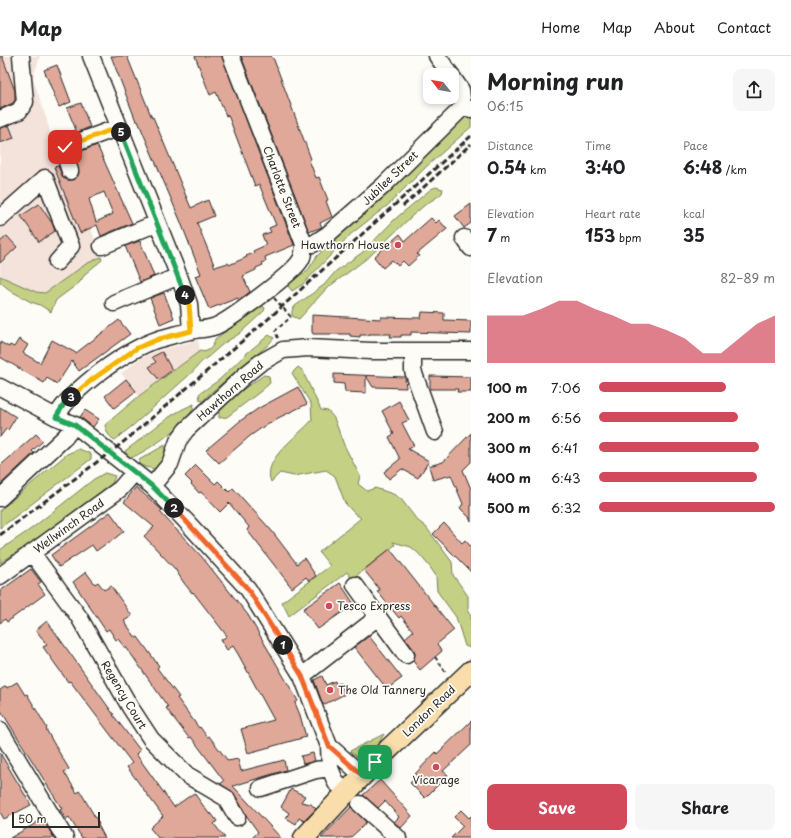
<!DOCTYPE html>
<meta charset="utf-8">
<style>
body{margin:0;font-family:"Playpen Sans",sans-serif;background:#f6f6f6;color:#202124;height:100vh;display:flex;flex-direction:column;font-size:15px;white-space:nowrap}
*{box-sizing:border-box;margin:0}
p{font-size:13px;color:#757577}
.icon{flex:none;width:22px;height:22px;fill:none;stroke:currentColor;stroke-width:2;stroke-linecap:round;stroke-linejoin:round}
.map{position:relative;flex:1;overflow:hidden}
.sheet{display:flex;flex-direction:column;background:#fff;width:320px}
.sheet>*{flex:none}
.needle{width:26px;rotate:301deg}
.buttons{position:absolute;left:423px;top:12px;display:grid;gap:8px}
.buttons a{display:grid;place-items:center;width:36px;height:36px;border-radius:8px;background:#fff;box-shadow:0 2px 6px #0003;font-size:20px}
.scale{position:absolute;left:12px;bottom:10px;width:88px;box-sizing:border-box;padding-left:4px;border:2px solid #2b2b2b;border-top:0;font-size:11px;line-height:14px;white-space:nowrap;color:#2b2b2b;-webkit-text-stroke:3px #fdfcf7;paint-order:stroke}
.pin{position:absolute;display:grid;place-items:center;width:34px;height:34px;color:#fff;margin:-17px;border-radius:8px;box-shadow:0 2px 6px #0006}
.km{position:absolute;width:20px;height:20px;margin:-10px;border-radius:50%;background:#222;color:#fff;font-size:11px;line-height:20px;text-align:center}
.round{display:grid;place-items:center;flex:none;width:42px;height:42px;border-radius:8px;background:#f6f6f6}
.head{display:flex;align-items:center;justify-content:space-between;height:68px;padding:0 16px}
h1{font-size:22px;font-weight:700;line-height:30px}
.figures{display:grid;grid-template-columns:repeat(3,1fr);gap:6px;height:68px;padding:4px 16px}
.figures div{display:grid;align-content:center}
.figures b{font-size:17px;font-weight:700}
.figures small{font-size:11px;font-weight:400}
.figures p{font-size:11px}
.chart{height:112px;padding:8px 16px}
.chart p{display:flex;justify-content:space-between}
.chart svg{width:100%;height:72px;margin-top:4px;fill:#d1495b;opacity:.7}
.primary-button{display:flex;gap:8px;margin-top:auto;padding:8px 16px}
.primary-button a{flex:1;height:46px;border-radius:8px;background:#d1495b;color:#fff;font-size:16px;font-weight:700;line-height:46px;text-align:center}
.primary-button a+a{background:#f6f6f6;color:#202124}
ul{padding:0 16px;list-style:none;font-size:13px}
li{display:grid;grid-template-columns:64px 48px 1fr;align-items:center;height:30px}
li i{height:10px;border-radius:5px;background:#d1495b}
header{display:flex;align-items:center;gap:24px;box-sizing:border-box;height:56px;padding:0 20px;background:#fff;border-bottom:1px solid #e0e0e0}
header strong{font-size:19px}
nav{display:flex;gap:22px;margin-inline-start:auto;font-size:14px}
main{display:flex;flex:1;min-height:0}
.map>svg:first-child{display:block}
.built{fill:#f4e3db}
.green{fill:#c4d184;stroke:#787e58}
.building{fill:#e0a899;stroke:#2b2b2b;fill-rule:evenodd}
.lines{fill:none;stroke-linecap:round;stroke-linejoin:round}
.minor-casing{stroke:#2b2b2b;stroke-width:19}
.major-casing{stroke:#2b2b2b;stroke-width:23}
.path{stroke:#2b2b2b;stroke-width:2;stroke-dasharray:4 3;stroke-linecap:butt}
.minor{stroke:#fdfcf7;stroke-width:16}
.major{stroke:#f9deab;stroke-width:20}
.rail{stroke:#2b2b2b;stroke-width:3;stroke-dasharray:6 3;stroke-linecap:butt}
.path-bridge{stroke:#2b2b2b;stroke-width:2;stroke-dasharray:4 3;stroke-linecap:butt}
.split-1-casing{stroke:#fff;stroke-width:8}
.split-2-casing{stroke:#fff;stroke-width:8}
.split-3-casing{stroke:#fff;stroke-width:8}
.split-4-casing{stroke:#fff;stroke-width:8}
.split-5-casing{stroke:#fff;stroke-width:8}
.split-6-casing{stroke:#fff;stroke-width:8}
.split-1{stroke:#f0652b;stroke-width:5}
.split-2{stroke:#f0652b;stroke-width:5}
.split-3{stroke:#22a559;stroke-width:5}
.split-4{stroke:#f5b400;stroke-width:5}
.split-5{stroke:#22a559;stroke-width:5}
.split-6{stroke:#f5b400;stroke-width:5}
.poi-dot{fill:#d1495b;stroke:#fdfcf7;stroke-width:1.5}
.labels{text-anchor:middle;stroke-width:3.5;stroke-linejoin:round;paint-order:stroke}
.street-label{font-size:11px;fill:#2b2b2b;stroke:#fdfcf7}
.poi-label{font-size:11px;fill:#2b2b2b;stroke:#fdfcf7;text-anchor:start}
</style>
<header>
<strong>Map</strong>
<nav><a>Home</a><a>Map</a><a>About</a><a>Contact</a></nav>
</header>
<main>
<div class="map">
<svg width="471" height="782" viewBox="0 0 471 782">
<rect width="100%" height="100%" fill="#fdfcf7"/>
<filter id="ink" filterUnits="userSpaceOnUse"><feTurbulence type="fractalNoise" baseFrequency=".025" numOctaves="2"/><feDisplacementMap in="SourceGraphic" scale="8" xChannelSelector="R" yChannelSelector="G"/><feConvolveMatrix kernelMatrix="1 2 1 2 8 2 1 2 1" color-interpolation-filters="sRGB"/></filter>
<g filter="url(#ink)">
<path class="built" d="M0,0H40L33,22L49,71L51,95L63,108L88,164L101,201L47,243L0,223Z
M198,284L200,295L139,340L121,317L141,302L156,295Z"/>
<path class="green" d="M458,51L471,61V71L427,110L388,149L351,178L303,228L292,235L288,230L290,226L308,214L317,200L357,160L384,141L380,128Z
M436,131L443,133L442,137L437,141L426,148L413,159L370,200L326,233L299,263L292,260V255L295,250L324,229L336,215L363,196L395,163L431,133Z
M101,201L102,204L86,217L79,227L56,244L51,256L40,249L31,246L11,235L0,226V220L36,236L45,237L86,208Z
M261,249L265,252L264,255L239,278L224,287L208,301C200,305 196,314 188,320C164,341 141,364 115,384C109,381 106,376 105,369L139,340L200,295C208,298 214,290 215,283Z
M269,279L274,282L268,289L208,339L203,345L200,344L199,338L219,324L247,297Z
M298,311L302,314L321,354L328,355L334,362L344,389L360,420L358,428L367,435L375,432L393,438L401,443L417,464L426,471L452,506L453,519L468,540V556L471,560L470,592L465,590L456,561L437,535L436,520L430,511L419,498L411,491L393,486L395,489L352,523L347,516L289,560L282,546L330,510L319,496L361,462L354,457L345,447L335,420L326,414L294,420L280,417L271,426C261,403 300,379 312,364L311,348L292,317Z
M264,319L269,320L270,327L261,335L227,361L219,362V356L235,339Z
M194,348C194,365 147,395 131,402L127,400L125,395C149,378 166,359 194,348Z
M165,389L164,404L155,413L145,411L139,407V404Z
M79,393L91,398V403L0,472V454L67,398Z
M105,417L115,420L110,433L70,463L56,468L39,484L25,491L0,507V494L31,473L94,423Z
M384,678L375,694L366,702L357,701L350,695Z"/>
<path class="building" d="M0,0H2L15,35V44L13,47L0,53Z
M111,0H127L152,62L153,61L191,152L208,144L214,160L197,167L215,211L228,207L229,209L247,201L246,200L254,197L253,195L266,189L262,179L271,176L269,172L276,169L259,128L255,130L228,59L226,60L216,36L210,39L195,0H222L294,189L265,201L266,205L262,207L263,209L256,212V214L243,220L250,236L239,244L238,242L209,253L195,220L201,218L180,164L138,65H136Z
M241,0H271L274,4L311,103L309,104L316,122L319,121L328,144L326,145L332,161L320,167L322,171L309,176Z
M57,9L71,46L59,51L44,14Z
M81,47L90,71L61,83L60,81L76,74L67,52Z
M9,69L14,82L0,87V72Z
M97,89L132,167L101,180L97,169L80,177L54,111L58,110L63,122L68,124H73L77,121L79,117L74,98ZM104,136L113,158L96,166L89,143Z
M39,148L52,167L55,175L39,186L21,160Z
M471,148V167L464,172L455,160Z
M431,162L436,167L439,164L447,173L417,198L419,200L408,210L403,205L398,210L392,204L383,212L374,201L400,178L405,185Z
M7,180L17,191L0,207V186Z
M140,185L154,220L140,226L125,190Z
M164,237L174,262L160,268L150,242Z
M422,256L444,257V264L471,265V278L411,276V279H401V281H390L391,278H369V279H360V281L350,280V278H313L312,276V259L381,263V261L421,262Z
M119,264L130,278L79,315L72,305L57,328L47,322L44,327L0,301V286L9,291L10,289L14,291L19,283L28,289L23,297L40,307L52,284L76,297Z
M162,296L172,314L159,324L149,311L156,306L152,301Z
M334,318L405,321L406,332L373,331L366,320V337L345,336L344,328L334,327Z
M430,320L471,321V336H457L458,333H430Z
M126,323L136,335L114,352L105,340Z
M298,331L307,348L278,362L271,367L270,366L250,380L219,407L206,394L240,365L259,352Z
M399,345L409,364L402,367L414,390L408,393L429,405L418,422L402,413L389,423L384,416L400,403L389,381L394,378L382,355Z
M0,351L16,361L8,374L6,373L0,381Z
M85,354L99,363L93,371L80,361Z
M471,377V406L463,414L471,433V466L469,461L460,452L463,448L451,419L433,424L429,410L443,406Z
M36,378L43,385L32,395L34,397L0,429V410Z
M196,409L215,428L218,425L229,436L233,432L271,474L297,508L304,502L316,520L309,525L306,521L292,532L247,474L249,471L229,447L220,456L201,436L199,437L191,428L192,427L185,420Z
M136,431L162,454L160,456L202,501L248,559L298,645L295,647L300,659L306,681L248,697L241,673L274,664L238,598L233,590L227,594L221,584L227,580L193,536L192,537L184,527L175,513L144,480L154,471L124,446Z
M110,456L124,475L108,488L107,487L96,495L92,489L59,511L51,499Z
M444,467L462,487L465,484L471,491V516L433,478Z
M390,493L454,574L437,588L442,595L420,614L413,605L415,598L414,594L405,582L413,575L401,560L399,562L377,535L380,534L364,514Z
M31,513L41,526L38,528L45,538L7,566L5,563L0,567V535Z
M86,516L95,528L98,526L104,534L111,530L132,560L124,565L136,582L138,581L159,610L157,612L179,641L177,642L199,672L200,671L207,681L209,680L228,705L238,703L241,715L284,704L286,714L233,730L281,782H252L258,776L246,759L234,737L220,728L224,725L191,681L189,682L166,652L168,651L126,591L125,592L118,583L116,584L109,573L106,575L73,526Z
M340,527L354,548L318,573L303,553Z
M47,565L114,659H113L140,694L136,698L174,751L194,737L210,759L211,757L217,765L214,768L225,782H158L150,772L163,760L127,711L132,707L70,625L68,626L43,591L47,589L36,574Z
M369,580L402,622L387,633L354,591Z
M322,620L326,629L335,625L336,629L340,627L345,638L323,649L314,624Z
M17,626L25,639L27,638L47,672L46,673L53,686L69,713L64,716L77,737L80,735L99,768L98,769L105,782H82L69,761L66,763L60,754L62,753L0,653V634L6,630L7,632Z
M471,665V689L443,715L448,719L425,742L410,727L417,720L415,718L436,696L437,698Z
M0,697L31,749L4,763L0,756Z
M313,697L315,705L303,708L301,700Z
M380,724L412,760L401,772L394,766L399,761L385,745L378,752L363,739Z
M291,733L305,740L301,746L311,748L316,753L304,765L299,762L296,768L286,762L289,757L281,751Z
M351,751L366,766L363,770L350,782H321Z
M461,754L469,762L471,760V782H451L463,770L454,761Z
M43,763L54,782H10Z"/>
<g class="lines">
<defs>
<path id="minor" d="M91,0L180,223L189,248L191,275
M437,0L451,19
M452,21L461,34L463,51
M0,63L19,55L25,46L21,0
M70,115L64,96L65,91L119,71
M0,162L45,122L71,190L57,206
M464,182L471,192
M304,188H313L327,179L383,130L463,51L471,53
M102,190L157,167
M114,247L179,220
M413,296V315L435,376
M0,331L56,361L75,369L152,430L185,464L248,533L302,620L329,690L330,712L336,727L347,735
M56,361C72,332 128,293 159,283C171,280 183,276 195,274C201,273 209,273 216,270C229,265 293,217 300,205C304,200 303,194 304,188L231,0
M152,430L170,408L178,385L186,374L245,319L260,307L283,294L308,292L371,295H471
M0,442L65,381L75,369
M32,497L79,561L130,651L151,683L187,719L226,742L237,761
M0,520L120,433L134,417
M355,529L378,561
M302,620L378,561L406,599
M0,674L65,782
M329,690L363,720
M261,732L316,714L330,712
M360,748L398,782"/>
<path id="major" d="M304,782L375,706L471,615"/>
</defs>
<use href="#minor" class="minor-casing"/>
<use href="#major" class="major-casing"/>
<path class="path" d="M278,282L275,275L291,261
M435,601L447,618"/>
<use href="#minor" class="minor"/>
<use href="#major" class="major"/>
<path class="rail" d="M403,150L471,88
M0,479L121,388L267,264L471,80"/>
<path class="path-bridge" d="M274,242L291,261"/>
</g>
</g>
<g class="lines" filter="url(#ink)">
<defs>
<path id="split-1" d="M283,589L302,620L329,690L363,720L375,706"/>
<path id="split-2" d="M174,452L248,533L283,589"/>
<path id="split-3" d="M71,341L66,345L56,361L75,369L152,430L174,452"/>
<path id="split-4" d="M71,341L93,323L137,292L159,283L191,275L189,248L185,239"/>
<path id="split-5" d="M121,76L185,239"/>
<path id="split-6" d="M65,91L119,71L121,76"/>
</defs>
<use href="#split-1" class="split-1-casing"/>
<use href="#split-2" class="split-2-casing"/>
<use href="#split-3" class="split-3-casing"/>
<use href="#split-4" class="split-4-casing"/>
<use href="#split-5" class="split-5-casing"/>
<use href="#split-6" class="split-6-casing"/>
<use href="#split-1" class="split-1"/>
<use href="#split-2" class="split-2"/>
<use href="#split-3" class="split-3"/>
<use href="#split-4" class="split-4"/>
<use href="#split-5" class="split-5"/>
<use href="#split-6" class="split-6"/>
</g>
<g class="poi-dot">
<circle cx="398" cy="189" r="4"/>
<circle cx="329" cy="550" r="4"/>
<circle cx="330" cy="634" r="4"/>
<circle cx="436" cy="711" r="4"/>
</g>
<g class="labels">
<g class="street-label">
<text transform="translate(390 122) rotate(-44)" y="4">Jubilee Street</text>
<text transform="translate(282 131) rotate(69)" y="4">Charlotte Street</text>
<text transform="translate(230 335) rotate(-41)" y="4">Hawthorn Road</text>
<text transform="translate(69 470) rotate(-36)" y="4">Wellwinch Road</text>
<text transform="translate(124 639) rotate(59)" y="4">Regency Court</text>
<text transform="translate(429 655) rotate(-44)" y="4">London Road</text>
</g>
<g class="poi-label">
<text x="390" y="193" text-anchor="end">Hawthorn House</text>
<text x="337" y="554">Tesco Express</text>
<text x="338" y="638">The Old Tannery</text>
<text x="436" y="728" text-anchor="middle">Vicarage</text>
</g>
</g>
</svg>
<div class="buttons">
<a><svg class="needle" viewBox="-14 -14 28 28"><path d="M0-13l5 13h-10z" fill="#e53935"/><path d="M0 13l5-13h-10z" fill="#757577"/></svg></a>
</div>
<div class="scale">50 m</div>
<div class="pin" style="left:375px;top:706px;background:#1e9e55"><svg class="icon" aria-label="arrive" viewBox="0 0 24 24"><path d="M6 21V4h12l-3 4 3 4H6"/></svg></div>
<div class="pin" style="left:65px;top:91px;background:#d93025"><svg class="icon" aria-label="check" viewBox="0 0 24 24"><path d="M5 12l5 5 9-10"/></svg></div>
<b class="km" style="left:283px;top:589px">1</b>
<b class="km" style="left:174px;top:452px">2</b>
<b class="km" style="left:71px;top:341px">3</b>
<b class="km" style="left:185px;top:239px">4</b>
<b class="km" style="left:121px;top:76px">5</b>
</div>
<section class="sheet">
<div class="head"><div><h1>Morning run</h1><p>06:15</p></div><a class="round"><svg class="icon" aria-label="share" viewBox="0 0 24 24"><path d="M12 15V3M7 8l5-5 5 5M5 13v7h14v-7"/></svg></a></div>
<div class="figures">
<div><p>Distance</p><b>0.54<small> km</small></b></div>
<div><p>Time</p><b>3:40</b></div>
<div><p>Pace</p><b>6:48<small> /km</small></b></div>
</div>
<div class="figures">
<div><p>Elevation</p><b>7<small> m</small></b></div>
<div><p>Heart rate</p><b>153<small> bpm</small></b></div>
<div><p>kcal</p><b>35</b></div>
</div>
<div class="chart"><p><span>Elevation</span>82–89 m</p>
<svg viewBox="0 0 160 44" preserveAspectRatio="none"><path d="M0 44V15L10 15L20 15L30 11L40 6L50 6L60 11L70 15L80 20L90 20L100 24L110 29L120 38L130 38L140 29L150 20L160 15V44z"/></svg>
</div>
<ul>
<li><b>100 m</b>7:06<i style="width:72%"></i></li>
<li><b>200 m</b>6:56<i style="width:79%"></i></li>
<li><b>300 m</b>6:41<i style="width:91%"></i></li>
<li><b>400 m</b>6:43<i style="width:90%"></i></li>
<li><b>500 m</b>6:32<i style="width:100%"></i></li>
</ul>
<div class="primary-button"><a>Save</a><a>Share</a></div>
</section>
</main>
